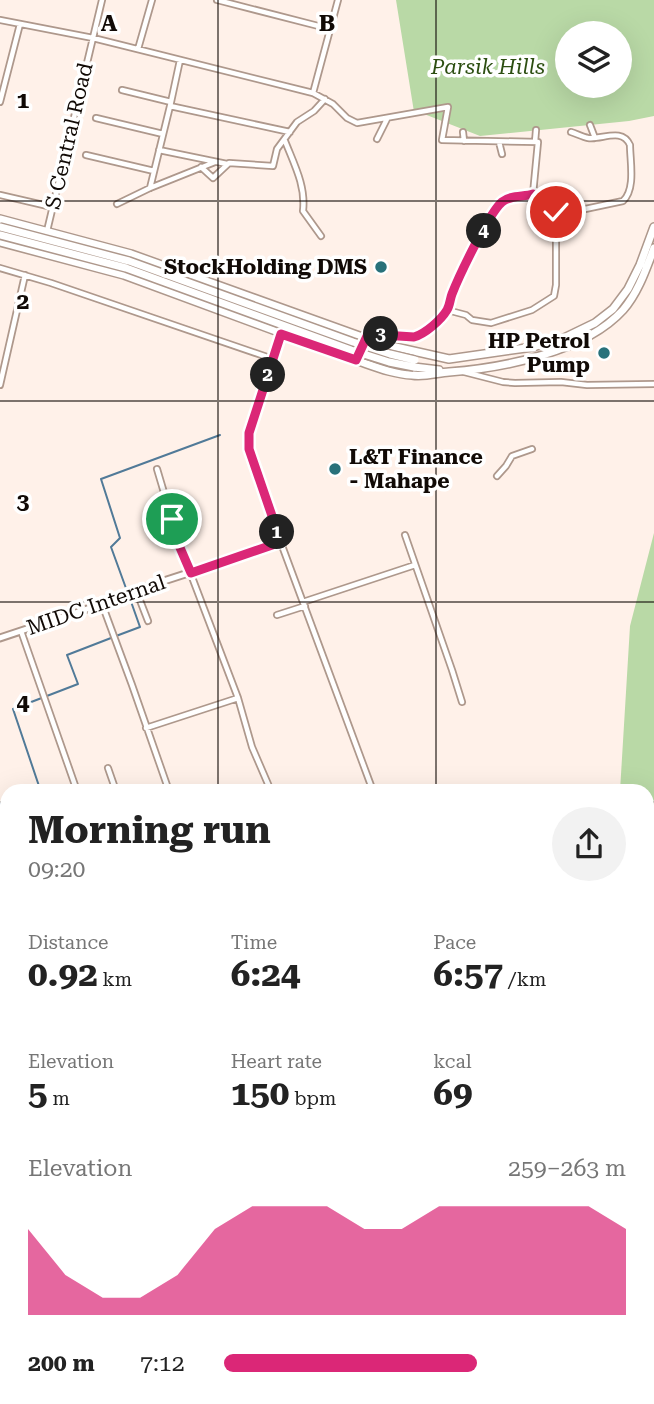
<!DOCTYPE html>
<meta charset="utf-8">
<style>
body{margin:0;font-family:"Roboto Serif",serif;background:#f2f2f2;color:#222;height:100vh;display:flex;flex-direction:column;font-size:26px;white-space:nowrap}
*{box-sizing:border-box;margin:0}
p{font-size:23px;color:#767676}
.icon{flex:none;width:38px;height:38px;fill:none;stroke:currentColor;stroke-width:2;stroke-linecap:round;stroke-linejoin:round}
.map{position:relative;flex:1;overflow:hidden}
.side{position:absolute;left:0px;top:784px;width:654px;height:621px;display:flex;flex-direction:column;background:#fff;border-radius:21px 21px 0 0;box-shadow:0 7px 28px #0002}
.side>*{flex:none}
.controls{position:absolute;left:555px;top:21px;display:grid;gap:14px}
.controls a{display:grid;place-items:center;width:77px;height:77px;border-radius:50%;background:#fff;box-shadow:0 7px 28px #0002;font-size:35px}
.pin{position:absolute;display:grid;place-items:center;width:60px;height:60px;color:#fff;margin:-30px;border:4px solid #fff;border-radius:50%;box-shadow:0 2px 7px #0007}
.km{position:absolute;width:35px;height:35px;margin:-18px;border-radius:50%;background:#222;color:#fff;font-size:19px;line-height:35px;text-align:center}
.round{display:grid;place-items:center;flex:none;width:74px;height:74px;border-radius:37px;background:#f2f2f2}
.head{display:flex;align-items:center;justify-content:space-between;height:119px;padding:0 28px}
h1{font-size:38px;font-weight:700;line-height:52px}
.stats{display:grid;grid-template-columns:repeat(3,1fr);gap:10px;height:119px;padding:7px 28px}
.stats div{display:grid;align-content:center}
.stats b{font-size:35px;font-weight:700}
.stats small{font-size:19px;font-weight:400}
.stats p{font-size:19px}
.chart{height:196px;padding:14px 28px}
.chart p{display:flex;justify-content:space-between}
.chart svg{width:100%;height:126px;margin-top:7px;fill:#db2777;opacity:.7}
ul{padding:0 28px;list-style:none;font-size:23px}
li{display:grid;grid-template-columns:112px 84px 1fr;align-items:center;height:52px}
li i{height:18px;border-radius:9px;background:#db2777}
.map>svg:first-child{display:block}
.green{fill:#b9d9a6;fill-rule:evenodd}
.lines{fill:none;stroke-linecap:round;stroke-linejoin:round}
.stream{stroke:#517a98;stroke-width:2}
.minor-casing{stroke:#ae988c;stroke-width:8}
.tertiary-casing{stroke:#ae988c;stroke-width:9}
.secondary-casing{stroke:#ae988c;stroke-width:10}
.primary-casing{stroke:#ae988c;stroke-width:10}
.minor{stroke:#fff;stroke-width:4.5}
.tertiary{stroke:#fff;stroke-width:5}
.secondary{stroke:#fff;stroke-width:6}
.primary{stroke:#fff;stroke-width:7}
.primary-bridge-casing{stroke:#ae988c;stroke-width:10;stroke-linecap:butt}
.primary-bridge{stroke:#fff;stroke-width:7}
.route-casing{stroke:#fff;stroke-width:14}
.route{stroke:#db2777;stroke-width:9}
.grid{fill:none;stroke:#110a06;stroke-width:2;stroke-opacity:0.55}
.poi-dot{fill:#28717a;stroke:#fff;stroke-width:2.5}
.labels{text-anchor:middle;stroke-width:7;stroke-linejoin:round;paint-order:stroke}
.park-label{font-size:21px;font-style:italic;fill:#2d4f12;stroke:#fff}
.street-label{font-size:21px;fill:#110a06;stroke:#fff}
.poi-label{font-size:21px;font-weight:bold;fill:#110a06;stroke:#fff;text-anchor:end}
.grid-label{font-size:23px;text-anchor:middle;font-weight:bold;fill:#110a06;stroke:#fff;stroke-width:7;stroke-linejoin:round;paint-order:stroke}
</style>
<div class="map">
<svg width="654" height="1404" viewBox="0 0 654 1404">
<rect width="100%" height="100%" fill="#fff1e9"/>
<path class="green" d="M396,0H654V116L629,121L480,136L419,112H414ZM567,33H620V86H567Z
M654,533V1404H549L548,1398H648V791H620L630,626Z"/>
<g class="lines">
<path class="stream" d="M127,591L111,547L120,538L101,479L220,435
M116,636L140,627L129,596
M34,791L40,789L13,709L78,684L67,655L111,638
M0,804L7,801
M0,1211L7,1232
M0,1355L7,1373
M11,1398L12,1404"/>
<defs>
<path id="minor" d="M217,0L330,29
M0,20L93,38L313,93L333,104L347,118L357,123L448,107L442,140L538,142L533,194
M138,49L152,0
M122,90L171,102L150,188
M313,93L338,0
M0,102L20,24
M171,102L180,60
M170,106L290,132
M96,118L163,134
M590,125L595,138
M463,132L464,141
M377,139L387,119
M285,141C294,164 306,186 303,211L321,236
M499,142L502,154
M535,142L536,130
M159,150L227,164
M86,155L154,171
M201,167L213,178L229,163L273,166L277,149L297,122L314,111L325,99
M0,195L52,207
M117,204L150,188L215,162
M47,231L102,0
M0,268L51,283L273,359
M447,310L466,315L472,320L491,323L532,310L554,296L556,285V212
M364,340L368,334L371,333L414,337C425,335 442,320 447,310C450,305 450,299 452,294C458,277 489,213 502,202C510,195 523,197 533,194L556,212H571L623,201C636,189 630,161 630,145C622,127 602,140 588,138C583,137 577,134 571,132
M464,372L503,382L515,383L561,382L587,385L654,384
M0,385L25,275
M157,469L179,543L238,698L252,747L271,791
M497,476L506,466L512,456L532,449
M405,535L452,670L462,702
M281,543L373,791
M136,590L148,621
M303,602L415,565
M102,604L132,685L169,791
M277,615L305,606
M21,631L77,791
M146,728L238,698
M108,768L116,791
M0,830L7,851
M0,1274L7,1294"/>
<path id="tertiary" d="M0,638L102,604L136,590L281,543L249,449V433L282,331"/>
<path id="secondary" d="M0,1309L7,1328
M0,1330L7,1349
M23,1398L24,1404
M31,1398V1404"/>
<path id="primary" d="M0,219L131,254L365,338L391,346L449,359L533,347L564,338L595,323L613,309L628,289L640,265L654,227
M0,242L124,275L349,358C369,364 390,374 412,375C424,377 437,373 449,372C503,368 585,352 623,310C638,293 646,269 654,248
M414,367L439,370"/>
</defs>
<use href="#minor" class="minor-casing"/>
<use href="#tertiary" class="tertiary-casing"/>
<use href="#secondary" class="secondary-casing"/>
<use href="#primary" class="primary-casing"/>
<use href="#minor" class="minor"/>
<use href="#tertiary" class="tertiary"/>
<use href="#secondary" class="secondary"/>
<use href="#primary" class="primary"/>
<defs>
<path id="primary-bridge" d="M0,227L129,261L353,342L390,354L415,360
M0,235L126,268L351,350L389,362L414,367"/>
</defs>
<use href="#primary-bridge" class="primary-bridge-casing"/>
<use href="#primary-bridge" class="primary-bridge"/>
</g>
<g class="lines">
<defs>
<path id="route" d="M172,519L178,543L191,573L281,542L249,449V433L281,334L356,360L368,334L414,337C425,334 441,320 447,310C450,305 450,299 452,294C459,276 489,213 502,202C510,195 524,197 533,194L556,212"/>
</defs>
<use href="#route" class="route-casing"/>
<use href="#route" class="route"/>
</g>
<path class="grid" d="M218,0V791M436,0V791M0,201H654M0,401H654M0,602H654M0,802H7M648,802H654M0,1003H7M648,1003H654M0,1203H7M648,1203H654M218,1398V1404M436,1398V1404"/>
<g class="poi-dot">
<circle cx="381" cy="267" r="7"/>
<circle cx="604" cy="353" r="7"/>
<circle cx="335" cy="469" r="7"/>
</g>
<g class="labels">
<g class="park-label">
<text x="488" y="74">Parsik Hills</text>
</g>
<g class="street-label">
<text transform="translate(69 136) rotate(-77)" y="7">S Central Road</text>
<text transform="translate(96 605) rotate(-19)" y="7">MIDC Internal</text>
</g>
<g class="poi-label">
<text x="367" y="274">StockHolding DMS</text>
<text x="590" y="348">HP Petrol<tspan x="590" dy="24">Pump</tspan></text>
<text x="349" y="464" text-anchor="start">L&amp;T Finance<tspan x="349" dy="24">- Mahape</tspan></text>
</g>
</g>
<g class="grid-label">
<text x="109" y="31">A</text>
<text x="327" y="31">B</text>
<text x="23" y="108">1</text>
<text x="23" y="309">2</text>
<text x="23" y="509">3</text>
<text x="23" y="710">4</text>
</g>
</svg>
<div class="controls">
<a><svg class="icon" aria-label="layers" viewBox="0 0 24 24"><path d="M12 4l9 5-9 5-9-5zM3 14l9 5 9-5"/></svg></a>
</div>
<div class="pin" style="left:172px;top:519px;background:#1e9e55"><svg class="icon" aria-label="arrive" viewBox="0 0 24 24"><path d="M6 21V4h12l-3 4 3 4H6"/></svg></div>
<div class="pin" style="left:556px;top:212px;background:#d93025"><svg class="icon" aria-label="check" viewBox="0 0 24 24"><path d="M5 12l5 5 9-10"/></svg></div>
<b class="km" style="left:277px;top:532px">1</b>
<b class="km" style="left:268px;top:375px">2</b>
<b class="km" style="left:381px;top:334px">3</b>
<b class="km" style="left:484px;top:231px">4</b>
<section class="side">
<div class="head"><div><h1>Morning run</h1><p>09:20</p></div><a class="round"><svg class="icon" aria-label="share" viewBox="0 0 24 24"><path d="M12 15V3M7 8l5-5 5 5M5 13v7h14v-7"/></svg></a></div>
<div class="stats">
<div><p>Distance</p><b>0.92<small> km</small></b></div>
<div><p>Time</p><b>6:24</b></div>
<div><p>Pace</p><b>6:57<small> /km</small></b></div>
</div>
<div class="stats">
<div><p>Elevation</p><b>5<small> m</small></b></div>
<div><p>Heart rate</p><b>150<small> bpm</small></b></div>
<div><p>kcal</p><b>69</b></div>
</div>
<div class="chart"><p><span>Elevation</span>259–263 m</p>
<svg viewBox="0 0 160 44" preserveAspectRatio="none"><path d="M0 44V14L10 30L20 38L30 38L40 30L50 14L60 6L70 6L80 6L90 14L100 14L110 6L120 6L130 6L140 6L150 6L160 14V44z"/></svg>
</div>
<ul>
<li><b>200 m</b>7:12<i style="width:63%"></i></li>
</ul>
</section>
</div>
